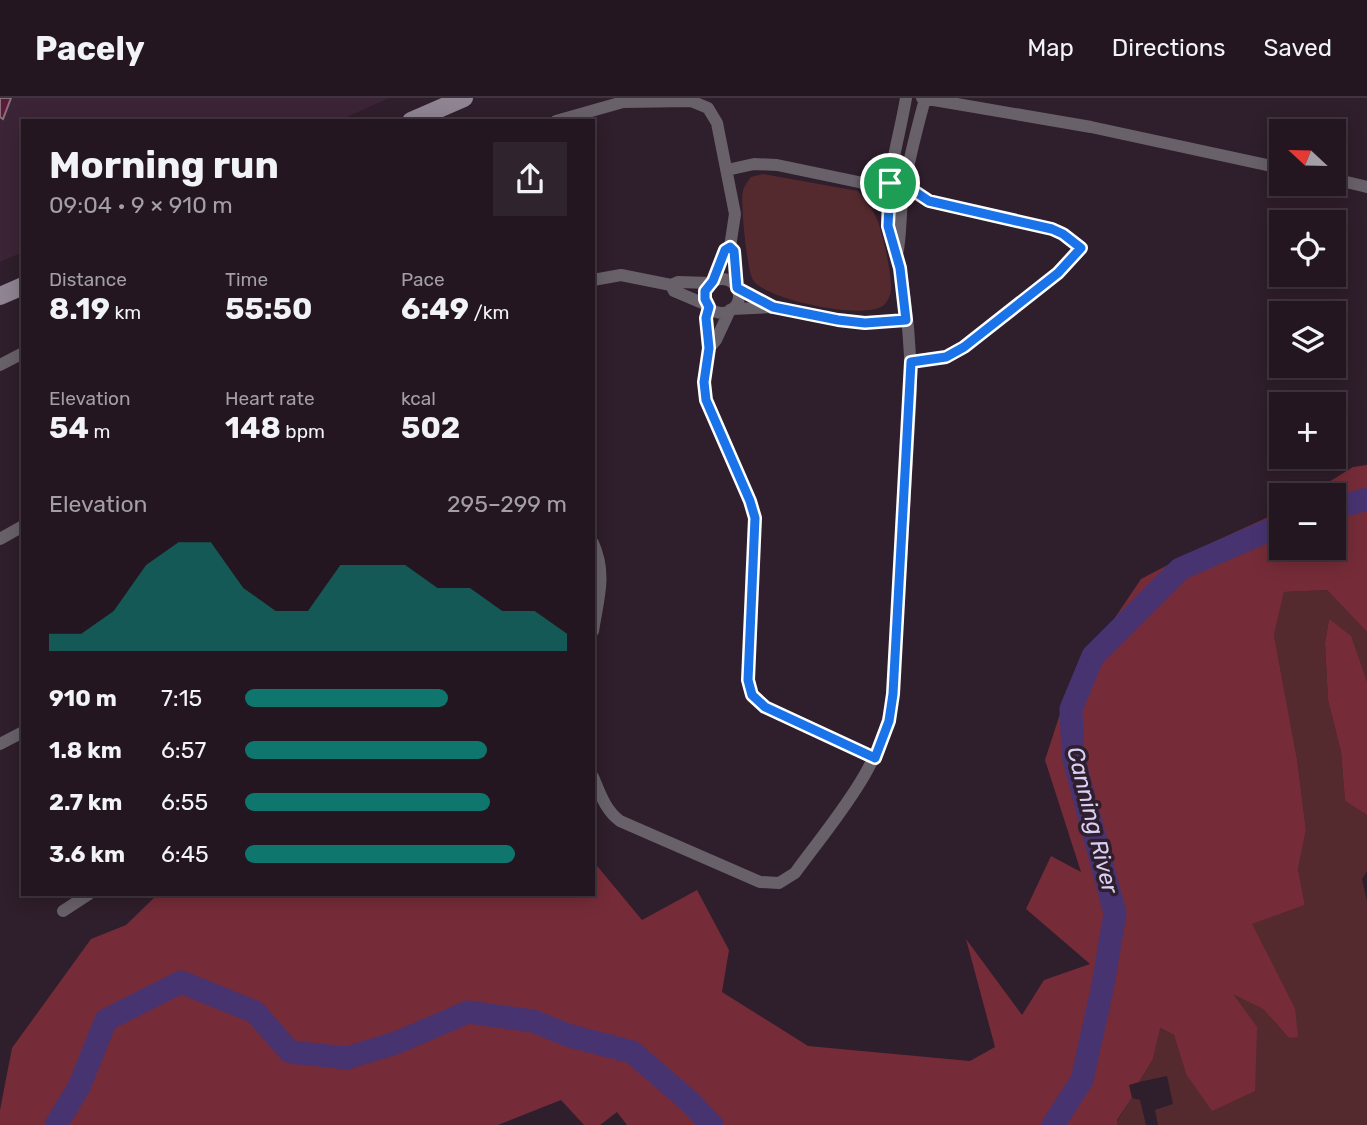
<!DOCTYPE html>
<meta charset="utf-8">
<style>
body{margin:0;font-family:Rubik,sans-serif;background:#2f232d;color:#f1f3f6;height:100vh;display:flex;flex-direction:column;font-size:26px;white-space:nowrap}
*{box-sizing:border-box;margin:0}
p{font-size:23px;color:#a39fa5}
.icon{flex:none;width:38px;height:38px;fill:none;stroke:currentColor;stroke-width:2;stroke-linecap:round;stroke-linejoin:round}
.map{position:relative;flex:1;overflow:hidden}
.sheet{position:absolute;left:21px;top:21px;width:574px;height:777px;display:flex;flex-direction:column;background:#231620;border-radius:0px;box-shadow:0 4px 18px #0003,0 0 0 2px #40353e}
.sheet>*{flex:none}
.needle{width:46px;rotate:292deg}
.buttons{position:absolute;left:1269px;top:21px;display:grid;gap:14px}
.buttons a{display:grid;place-items:center;width:77px;height:77px;border-radius:0px;background:#231620;box-shadow:0 4px 18px #0003,0 0 0 2px #40353e;font-size:35px}
.pin{position:absolute;display:grid;place-items:center;width:60px;height:60px;color:#fff;margin:-30px;border:4px solid #fff;border-radius:50%;box-shadow:0 2px 7px #0007}
.round{display:grid;place-items:center;flex:none;width:74px;height:74px;border-radius:0px;background:#2f232d}
.headline{display:flex;align-items:center;justify-content:space-between;height:119px;padding:0 28px}
h1{font-size:38px;font-weight:700;line-height:52px}
.figures{display:grid;grid-template-columns:repeat(3,1fr);gap:10px;height:119px;padding:7px 28px}
.figures div{display:grid;align-content:center}
.figures b{font-size:30px;font-weight:700}
.figures small{font-size:19px;font-weight:400}
.figures p{font-size:19px}
.chart{height:196px;padding:14px 28px}
.chart p{display:flex;justify-content:space-between}
.chart svg{width:100%;height:126px;margin-top:7px;fill:#0f766e;opacity:.7}
ul{padding:0 28px;list-style:none;font-size:23px}
li{display:grid;grid-template-columns:112px 84px 1fr;align-items:center;height:52px}
li i{height:18px;border-radius:9px;background:#0f766e}
header{display:flex;align-items:center;gap:42px;box-sizing:border-box;height:98px;padding:0 35px;background:#231620;border-bottom:2px solid #40353e}
header strong{font-size:33px}
nav{display:flex;gap:38px;margin-inline-start:auto;font-size:24px}
.map>svg:first-child{display:block}
.built{fill:#3b2436}
.green{fill:#552a2f}
.forest{fill:#752c38}
.lines{fill:none;stroke-linecap:round;stroke-linejoin:round}
.river{stroke:#483371;stroke-width:23}
.building{fill:#5c1a3b;stroke:#886f79;stroke-width:2}
.street{stroke:#68616a;stroke-width:12}
.secondary{stroke:#8e8492;stroke-width:18}
.route-casing{stroke:#fff;stroke-width:14}
.route{stroke:#1a73e8;stroke-width:9}
.labels{text-anchor:middle;stroke-width:7;stroke-linejoin:round;paint-order:stroke}
.water-label{font-size:23px;font-style:italic;fill:#d8cff5;stroke:#2f1e2b}
</style>
<header>
<strong>Pacely</strong>
<nav><a>Map</a><a>Directions</a><a>Saved</a></nav>
</header>
<div class="map">
<svg width="1367" height="1027" viewBox="0 0 1367 1027">
<rect width="100%" height="100%" fill="#2f1e2b"/>
<path class="built" d="M0,0H389L338,23H23V154L0,164Z"/>
<path class="green" d="M763,76L858,93C864,101 872,110 876,119C882,131 891,174 891,187C892,194 889,202 884,207C867,223 766,202 753,182C747,174 740,102 743,93C744,88 748,83 751,79Z
M1327,492L1367,534V584L1329,521L1325,545L1328,602L1341,654L1345,703L1367,717V773L1362,781L1367,803V1027H1158L1155,1012L1173,1006L1167,978L1139,984L1153,961L1159,930L1174,937L1186,976L1232,895L1263,911L1289,940L1295,910L1251,826L1305,807L1298,771L1306,732L1297,661L1274,537L1284,494Z
M1132,1000L1140,1002L1146,1027H1117V1023Z"/>
<path class="forest" d="M1367,367V534L1327,492L1284,494L1274,537L1297,661L1306,732L1298,771L1305,807L1252,826L1295,910L1298,939L1289,940L1263,911L1233,896L1257,929L1255,993L1212,1013L1186,976L1174,937L1160,930L1153,961L1139,984L1129,987L1132,1000L1117,1022V1027H627L617,1014L600,1027H584L561,1002L498,1027H0V1012L12,950L91,841L126,827L158,796H593V763L642,822L697,792L729,852L722,894L808,948L970,963L995,949L966,841L1022,917L1044,882L1090,866L1026,811L1051,758L1081,774L1045,662L1069,588L1141,481L1196,452L1281,413V450H1334V397H1308L1353,369Z
M1329,521L1351,538L1367,584V717L1345,703L1341,654L1328,602L1325,545Z"/>
<g class="lines">
<path class="river" d="M1334,410L1367,401
M56,1027L79,989L106,922L181,884L255,914L290,954L347,960L396,945L468,914L533,923L570,938L632,954L689,1003L712,1027
M1053,1027L1082,982L1103,887L1115,815L1073,658L1071,611L1093,558L1180,471L1281,427"/>
</g>
<path class="building" d="M0,0H11L3,21L0,19Z"/>
<g class="lines">
<path class="street" d="M922,0L1091,29L1281,70
M556,23L623,4L691,3L708,10L717,25L735,116L730,149
M727,72L754,66L777,67L868,86L906,82L914,93L929,103L1052,131L1063,136L1081,150L1058,175L964,249L946,259L911,264
M1334,81L1367,89
M897,157C901,139 900,121 902,102C907,68 916,34 925,1
M705 198a17 17 0 1 1 34 0a17 17 0 1 1-34 0Z
M593,182L621,177L671,187
M713,183L725,152L730,149L734,153L735,187
M737,190L773,209L839,222L865,225L906,222
M707,207L674,193L671,187L678,184L711,185
M709,209C702,223 711,238 709,252C706,270 703,284 706,302L750,403L755,420L748,582L752,598L765,609L875,660
M732,211L773,209
M709,250L716,242L730,212
M0,267L23,255
M0,441L23,428
M593,445C607,476 598,501 593,533
M0,646L23,634
M593,679C600,695 605,712 620,723L760,784L779,785L795,775C835,720 885,666 893,596L911,293C911,252 907,210 900,169C897,155 889,143 888,128C884,86 899,42 906,0
M63,813L89,796"/>
<path class="secondary" d="M411,23L464,0
M0,198L23,188"/>
</g>
<g class="lines">
<defs>
<path id="route" d="M906,82L914,93L929,103L1052,131L1063,136L1081,150L1058,175L964,249L946,259L911,264L893,596L889,623L875,660L765,609L752,597L748,582L755,420L750,403L706,302L704,284L709,250L706,220L709,209L705,201V193L713,183L725,152L730,149L734,153L737,190L773,209L838,222L865,225L906,222L900,170L888,128L890,85Z"/>
</defs>
<use href="#route" class="route-casing"/>
<use href="#route" class="route"/>
</g>
<g class="labels">
<g class="water-label">
<text transform="translate(1093 722) rotate(76)" y="8">Canning River</text>
</g>
</g>
</svg>
<div class="buttons">
<a><svg class="needle" viewBox="-14 -14 28 28"><path d="M0-13l5 13h-10z" fill="#e53935"/><path d="M0 13l5-13h-10z" fill="#a39fa5"/></svg></a>
<a><svg class="icon" aria-label="locate" viewBox="0 0 24 24"><circle cx="12" cy="12" r="6"/><path d="M12 2v4M12 18v4M2 12h4M18 12h4"/></svg></a>
<a><svg class="icon" aria-label="layers" viewBox="0 0 24 24"><path d="M12 4l9 5-9 5-9-5zM3 14l9 5 9-5"/></svg></a>
<a>+</a>
<a>−</a>
</div>
<div class="pin" style="left:890px;top:85px;background:#1e9e55"><svg class="icon" aria-label="arrive" viewBox="0 0 24 24"><path d="M6 21V4h12l-3 4 3 4H6"/></svg></div>
<section class="sheet">
<div class="headline"><div><h1>Morning run</h1><p>09:04 · 9 × 910 m</p></div><a class="round"><svg class="icon" aria-label="share" viewBox="0 0 24 24"><path d="M12 15V3M7 8l5-5 5 5M5 13v7h14v-7"/></svg></a></div>
<div class="figures">
<div><p>Distance</p><b>8.19<small> km</small></b></div>
<div><p>Time</p><b>55:50</b></div>
<div><p>Pace</p><b>6:49<small> /km</small></b></div>
</div>
<div class="figures">
<div><p>Elevation</p><b>54<small> m</small></b></div>
<div><p>Heart rate</p><b>148<small> bpm</small></b></div>
<div><p>kcal</p><b>502</b></div>
</div>
<div class="chart"><p><span>Elevation</span>295–299 m</p>
<svg viewBox="0 0 160 44" preserveAspectRatio="none"><path d="M0 44V38L10 38L20 30L30 14L40 6L50 6L60 22L70 30L80 30L90 14L100 14L110 14L120 22L130 22L140 30L150 30L160 38V44z"/></svg>
</div>
<ul>
<li><b>910 m</b>7:15<i style="width:63%"></i></li>
<li><b>1.8 km</b>6:57<i style="width:75%"></i></li>
<li><b>2.7 km</b>6:55<i style="width:76%"></i></li>
<li><b>3.6 km</b>6:45<i style="width:84%"></i></li>
</ul>
</section>
</div>
